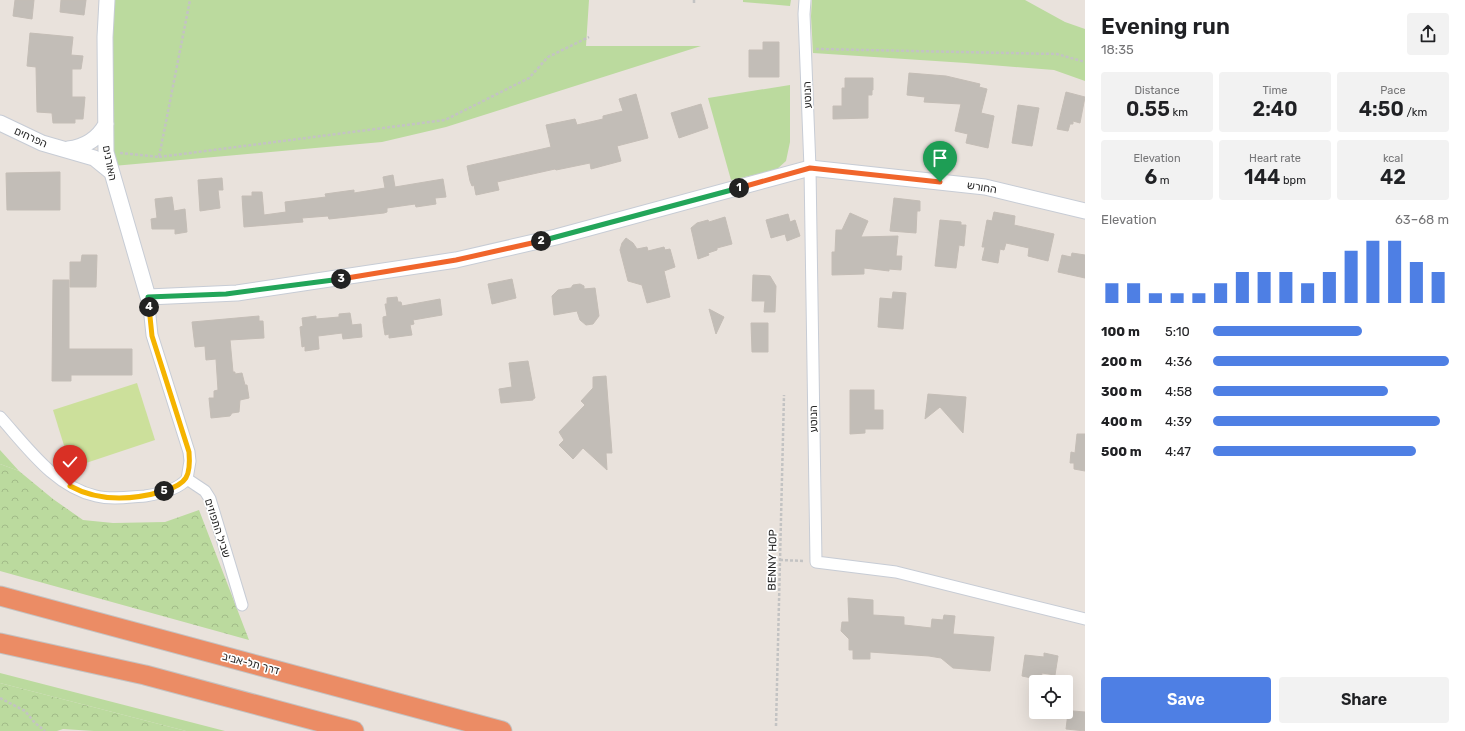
<!DOCTYPE html>
<meta charset="utf-8">
<style>
body{margin:0;font-family:Rubik,"Noto Sans Hebrew",sans-serif;background:#f2f2f2;color:#202124;height:100vh;display:flex;flex-direction:column;font-size:15px;white-space:nowrap}
*{box-sizing:border-box;margin:0}
p{font-size:13px;color:#757577}
.icon{flex:none;width:22px;height:22px;fill:none;stroke:currentColor;stroke-width:2;stroke-linecap:round;stroke-linejoin:round}
.map{position:relative;flex:1;overflow:hidden}
.drawer{display:flex;flex-direction:column;background:#fff;width:380px}
.drawer>*{flex:none}
.buttons{position:absolute;left:1029px;top:675px;display:grid;gap:8px}
.buttons a{display:grid;place-items:center;width:44px;height:44px;border-radius:4px;background:#fff;box-shadow:0 4px 16px #0002;font-size:20px}
.pin{position:absolute;display:grid;place-items:center;width:34px;height:34px;color:#fff;margin:-41px -17px;border-radius:50% 50% 50% 0;rotate:-45deg;box-shadow:0 0 4px #0007}
.pin .icon{rotate:45deg}
.km{position:absolute;width:20px;height:20px;margin:-10px;border-radius:50%;background:#222;color:#fff;font-size:11px;line-height:20px;text-align:center}
.round{display:grid;place-items:center;flex:none;width:42px;height:42px;border-radius:4px;background:#f2f2f2}
.headline{display:flex;align-items:center;justify-content:space-between;height:68px;padding:0 16px}
h1{font-size:22px;font-weight:600;line-height:30px}
.figures{display:grid;grid-template-columns:repeat(3,1fr);gap:6px;height:68px;padding:4px 16px}
.figures div{display:grid;align-content:center;border-radius:4px;background:#f2f2f2;text-align:center}
.figures b{font-size:20px;font-weight:600}
.figures small{font-size:11px;font-weight:400}
.figures p{font-size:11px}
.chart{height:112px;padding:8px 16px}
.chart p{display:flex;justify-content:space-between}
.chart svg{width:100%;height:72px;margin-top:4px;stroke:#4e7fe4;stroke-width:6}
.primary-button{display:flex;gap:8px;margin-top:auto;padding:8px 16px}
.primary-button a{flex:1;height:46px;border-radius:4px;background:#4e7fe4;color:#fff;font-size:16px;font-weight:600;line-height:46px;text-align:center}
.primary-button a+a{background:#f2f2f2;color:#202124}
ul{padding:0 16px;list-style:none;font-size:13px}
li{display:grid;grid-template-columns:64px 48px 1fr;align-items:center;height:30px}
li i{height:10px;border-radius:5px;background:#4e7fe4}
main{display:flex;flex:1;min-height:0}
.map>svg:first-child{display:block}
.grass{fill:#bbda9e}
.forest{fill:url(#forest-crowns)}
.pitch{fill:#cce09b}
.building{fill:#c2bdb7;stroke:#c4bdb6}
.lines{fill:none;stroke-linecap:round;stroke-linejoin:round}
.street-casing{stroke:#c7ccd5;stroke-width:13}
.secondary-casing{stroke:#c7ccd5;stroke-width:17}
.highway-casing{stroke:#c3c3c3;stroke-width:21}
.path{stroke:#c3c3c3;stroke-width:2.5;stroke-dasharray:3 2;stroke-linecap:butt}
.street{stroke:#fff;stroke-width:11}
.secondary{stroke:#fff;stroke-width:15}
.highway{stroke:#eb8c65;stroke-width:19}
.split-1-casing{stroke:#fff;stroke-width:8}
.split-2-casing{stroke:#fff;stroke-width:8}
.split-3-casing{stroke:#fff;stroke-width:8}
.split-4-casing{stroke:#fff;stroke-width:8}
.split-5-casing{stroke:#fff;stroke-width:8}
.split-6-casing{stroke:#fff;stroke-width:8}
.split-1{stroke:#f0652b;stroke-width:5}
.split-2{stroke:#22a559;stroke-width:5}
.split-3{stroke:#f0652b;stroke-width:5}
.split-4{stroke:#22a559;stroke-width:5}
.split-5{stroke:#f5b400;stroke-width:5}
.split-6{stroke:#f5b400;stroke-width:5}
.labels{text-anchor:middle;stroke-width:3.5;stroke-linejoin:round;paint-order:stroke}
.street-label{font-size:11px;fill:#282828;stroke:#fff}
</style>
<main>
<div class="map">
<svg width="1085" height="731" viewBox="0 0 1085 731">
<defs>
<pattern id="forest-crowns" width="20" height="18" patternUnits="userSpaceOnUse"><rect width="20" height="18" fill="#bbda9e"/><path d="M2 6a3 3 0 1 1 6 0M12 15a3 3 0 1 1 6 0" fill="none" stroke="#a1bb88"/></pattern>
</defs>
<rect width="100%" height="100%" fill="#e9e2dc"/>
<path class="grass" d="M113,0H589L586,46H701L446,127L382,142L113,166L110,63Z
M743,0H791L790,6L743,2Z
M812,0H1025L1065,22L1085,29V81L1054,70L966,63L813,53L811,16Z
M790,85V142L786,161L776,170L731,180L708,98Z
M0,450L19,471L0,464Z
M0,673L225,731H186L0,683Z"/>
<path class="forest" d="M0,464L19,471L53,499L83,520L113,523L165,522L199,510L249,640L0,571Z
M0,683L186,731H94L63,729L57,731H0Z"/>
<path class="pitch" d="M137,383L155,440L71,468L53,410Z"/>
<path class="building" d="M15,0H34L32,19L13,16Z
M61,0H86L84,15L60,12Z
M30,33L73,37L71,55L83,56L81,69H72V97H85L83,119H75V123H53L52,113L37,112L36,67L27,66Z
M763,42H779V77H749V50H763Z
M909,73L946,76L980,84L979,87L987,89L981,113L994,116L988,148L966,143L968,134L955,131L961,104L924,102L925,97L907,95Z
M845,78H873V90H872V95H868V118L833,119V106H842V88H845Z
M1066,92L1085,97L1080,123L1073,121V124H1070L1068,131L1057,129Z
M636,94L648,138L617,146L621,161L591,169L590,163L556,170L555,169L497,182L499,190L476,195L474,185L472,186L470,181L467,166L551,147L546,125L575,119L577,125L603,119V116L623,111L619,99Z
M701,104L708,128L679,138L671,113Z
M1018,105L1039,108L1032,146L1012,143Z
M60,172V210H7L6,173Z
M393,175L395,187L443,179L446,197L435,198L436,204L416,207L415,204L387,208V212L384,213L329,219L328,216L302,218L303,222L244,227L242,196H252V192H262L264,215L286,212L285,202L326,197L325,194L354,190V193L385,188L383,177Z
M222,178L223,190H218L220,208L200,211L198,180Z
M172,197L174,211L185,209L187,232L175,234V229H152L151,219L157,218L155,199Z
M894,198L920,201V211H917L916,233L890,231Z
M994,212L1015,216L1014,225L1054,234L1048,261L1028,256L1029,248L1006,243L1004,250L1000,249L998,263L982,260L985,247H982L987,220L992,221Z
M850,213L868,221L861,237L898,236L896,256H902L901,270L889,269V271L864,268V274L832,275V252H835L836,230H842Z
M788,214L790,222L795,220L800,236L787,241L785,234L771,238L766,220Z
M725,217L732,244L717,248V250L708,253L709,255L698,259L691,228L697,223L708,220L709,222Z
M940,220L961,222V225H966L964,246L959,245L956,268L935,266Z
M626,238L633,243L637,249L647,247L648,251L664,247L665,250L670,249L675,267L664,271L670,297L647,303L642,285L628,281L620,250L622,243Z
M1072,253L1085,255V278L1058,272L1062,255L1071,257Z
M82,255H97L96,287H70V262H81Z
M753,275L770,276L776,286L775,312H764L765,301H752Z
M512,279L516,298L492,304L488,284Z
M53,280H69V349H132V375H71V381H52Z
M580,284L584,286V289L595,288L599,316L593,324L586,325L580,320L577,311L554,315L552,296L558,290L571,288L573,285Z
M893,292L906,293L903,329L878,327L880,298L892,299Z
M397,297L398,302H401L402,306L440,299L442,315L413,320L414,324L410,325L412,335L389,338V334L385,335L383,322V317L387,316L385,304H387V298Z
M709,309L724,317L716,334Z
M350,313L352,325L361,324L362,337L343,339L342,333L318,336L319,349L305,351V346L302,347L300,327L303,326L302,318L316,316V319L339,317V314Z
M259,316V321H263L264,338L230,340L233,372H235V374L242,373L245,385H247L249,398L240,400L239,412L232,413L230,416L211,418L209,398H214V391L218,390L216,359L206,360L205,346L195,347L192,322Z
M751,323H768V352H752Z
M528,361L535,398L533,399V400L501,403L499,389L512,387L509,363Z
M606,376L612,453H606L607,470L583,448L573,459L559,445L564,440L559,432L585,405L581,401L593,388V377Z
M850,390H874V410H883V429H865V433L850,434Z
M928,394L966,397L963,433L940,407L925,419Z
M1077,434H1085V471L1074,469V463H1070L1071,452L1075,453Z
M848,598L873,600V615L904,617V625L931,628L932,619L943,620L944,615L955,616L953,634L994,637L990,671L953,668L941,658L929,656L870,652V659H853V650H849V639L841,631L842,622H849Z
M1044,653L1058,656L1055,675L1042,673L1041,680L1022,676L1025,655L1044,657Z
M1073,711L1085,712V731L1066,729L1068,713H1073Z"/>
<g class="lines">
<defs>
<path id="street" d="M805,0L804,14L810,168L816,562L896,572L1085,619
M148,297L152,335L189,452L190,461L187,479L205,491L210,499L242,605
M0,417C27,447 55,487 96,496C112,500 129,497 145,496C158,494 178,490 187,479"/>
<path id="secondary" d="M107,0L105,37L106,152L148,297L237,293L456,260L556,237L810,168L985,187L1085,211
M0,123L42,143L94,158L110,171
M68,149C85,147 98,139 106,124"/>
<path id="highway" d="M0,596L502,731
M0,643L145,675L354,731"/>
</defs>
<use href="#street" class="street-casing"/>
<use href="#secondary" class="secondary-casing"/>
<use href="#highway" class="highway-casing"/>
<path class="path" d="M694,3V0
M816,49L1057,54L1085,62
M120,153L159,157L190,0
M159,157L445,120L529,78L548,57L589,37
M780,560L805,561
M0,698L25,711L35,723L45,731
M776,726L784,395"/>
<use href="#street" class="street"/>
<use href="#secondary" class="secondary"/>
<use href="#highway" class="highway"/>
</g>
<g class="lines">
<defs>
<path id="split-1" d="M739,188L810,168L940,182"/>
<path id="split-2" d="M541,241L739,188"/>
<path id="split-3" d="M341,279L456,260L541,241"/>
<path id="split-4" d="M149,307L148,297L226,294L341,279"/>
<path id="split-5" d="M149,307L152,336L189,452C191,476 187,484 164,491"/>
<path id="split-6" d="M70,486C99,502 133,500 164,491"/>
</defs>
<use href="#split-1" class="split-1-casing"/>
<use href="#split-2" class="split-2-casing"/>
<use href="#split-3" class="split-3-casing"/>
<use href="#split-4" class="split-4-casing"/>
<use href="#split-5" class="split-5-casing"/>
<use href="#split-6" class="split-6-casing"/>
<use href="#split-1" class="split-1"/>
<use href="#split-2" class="split-2"/>
<use href="#split-3" class="split-3"/>
<use href="#split-4" class="split-4"/>
<use href="#split-5" class="split-5"/>
<use href="#split-6" class="split-6"/>
</g>
<g class="labels">
<g class="street-label">
<text transform="translate(807 95) rotate(-92)" y="4">הנוטע</text>
<text transform="translate(31 137) rotate(24)" y="4">הפרחים</text>
<text transform="translate(110 163) rotate(79)" y="4">האורנים</text>
<text transform="translate(982 187) rotate(9)" y="4">החורש</text>
<text transform="translate(813 419) rotate(-91)" y="4">הנוטע</text>
<text transform="translate(218 528) rotate(72)" y="4">שביל התפוזים</text>
<text transform="translate(772 560) rotate(-89)" y="4">BENNY HOP</text>
<text transform="translate(251 663) rotate(15)" y="4">דרך תל-אביב</text>
</g>
</g>
</svg>
<div class="buttons">
<a><svg class="icon" aria-label="locate" viewBox="0 0 24 24"><circle cx="12" cy="12" r="6"/><path d="M12 2v4M12 18v4M2 12h4M18 12h4"/></svg></a>
</div>
<div class="pin" style="left:940px;top:182px;background:#1e9e55"><svg class="icon" aria-label="arrive" viewBox="0 0 24 24"><path d="M6 21V4h12l-3 4 3 4H6"/></svg></div>
<div class="pin" style="left:70px;top:486px;background:#d93025"><svg class="icon" aria-label="check" viewBox="0 0 24 24"><path d="M5 12l5 5 9-10"/></svg></div>
<b class="km" style="left:739px;top:188px">1</b>
<b class="km" style="left:541px;top:241px">2</b>
<b class="km" style="left:341px;top:279px">3</b>
<b class="km" style="left:149px;top:307px">4</b>
<b class="km" style="left:164px;top:491px">5</b>
</div>
<section class="drawer">
<div class="headline"><div><h1>Evening run</h1><p>18:35</p></div><a class="round"><svg class="icon" aria-label="share" viewBox="0 0 24 24"><path d="M12 15V3M7 8l5-5 5 5M5 13v7h14v-7"/></svg></a></div>
<div class="figures">
<div><p>Distance</p><b>0.55<small> km</small></b></div>
<div><p>Time</p><b>2:40</b></div>
<div><p>Pace</p><b>4:50<small> /km</small></b></div>
</div>
<div class="figures">
<div><p>Elevation</p><b>6<small> m</small></b></div>
<div><p>Heart rate</p><b>144<small> bpm</small></b></div>
<div><p>kcal</p><b>42</b></div>
</div>
<div class="chart"><p><span>Elevation</span>63–68 m</p>
<svg viewBox="0 0 160 44" preserveAspectRatio="none"><path d="M5 44V32M15 44V32M25 44V38M35 44V38M45 44V38M55 44V32M65 44V25M75 44V25M85 44V25M95 44V32M105 44V25M115 44V12M125 44V6M135 44V6M145 44V19M155 44V25"/></svg>
</div>
<ul>
<li><b>100 m</b>5:10<i style="width:63%"></i></li>
<li><b>200 m</b>4:36<i style="width:100%"></i></li>
<li><b>300 m</b>4:58<i style="width:74%"></i></li>
<li><b>400 m</b>4:39<i style="width:96%"></i></li>
<li><b>500 m</b>4:47<i style="width:86%"></i></li>
</ul>
<div class="primary-button"><a>Save</a><a>Share</a></div>
</section>
</main>
